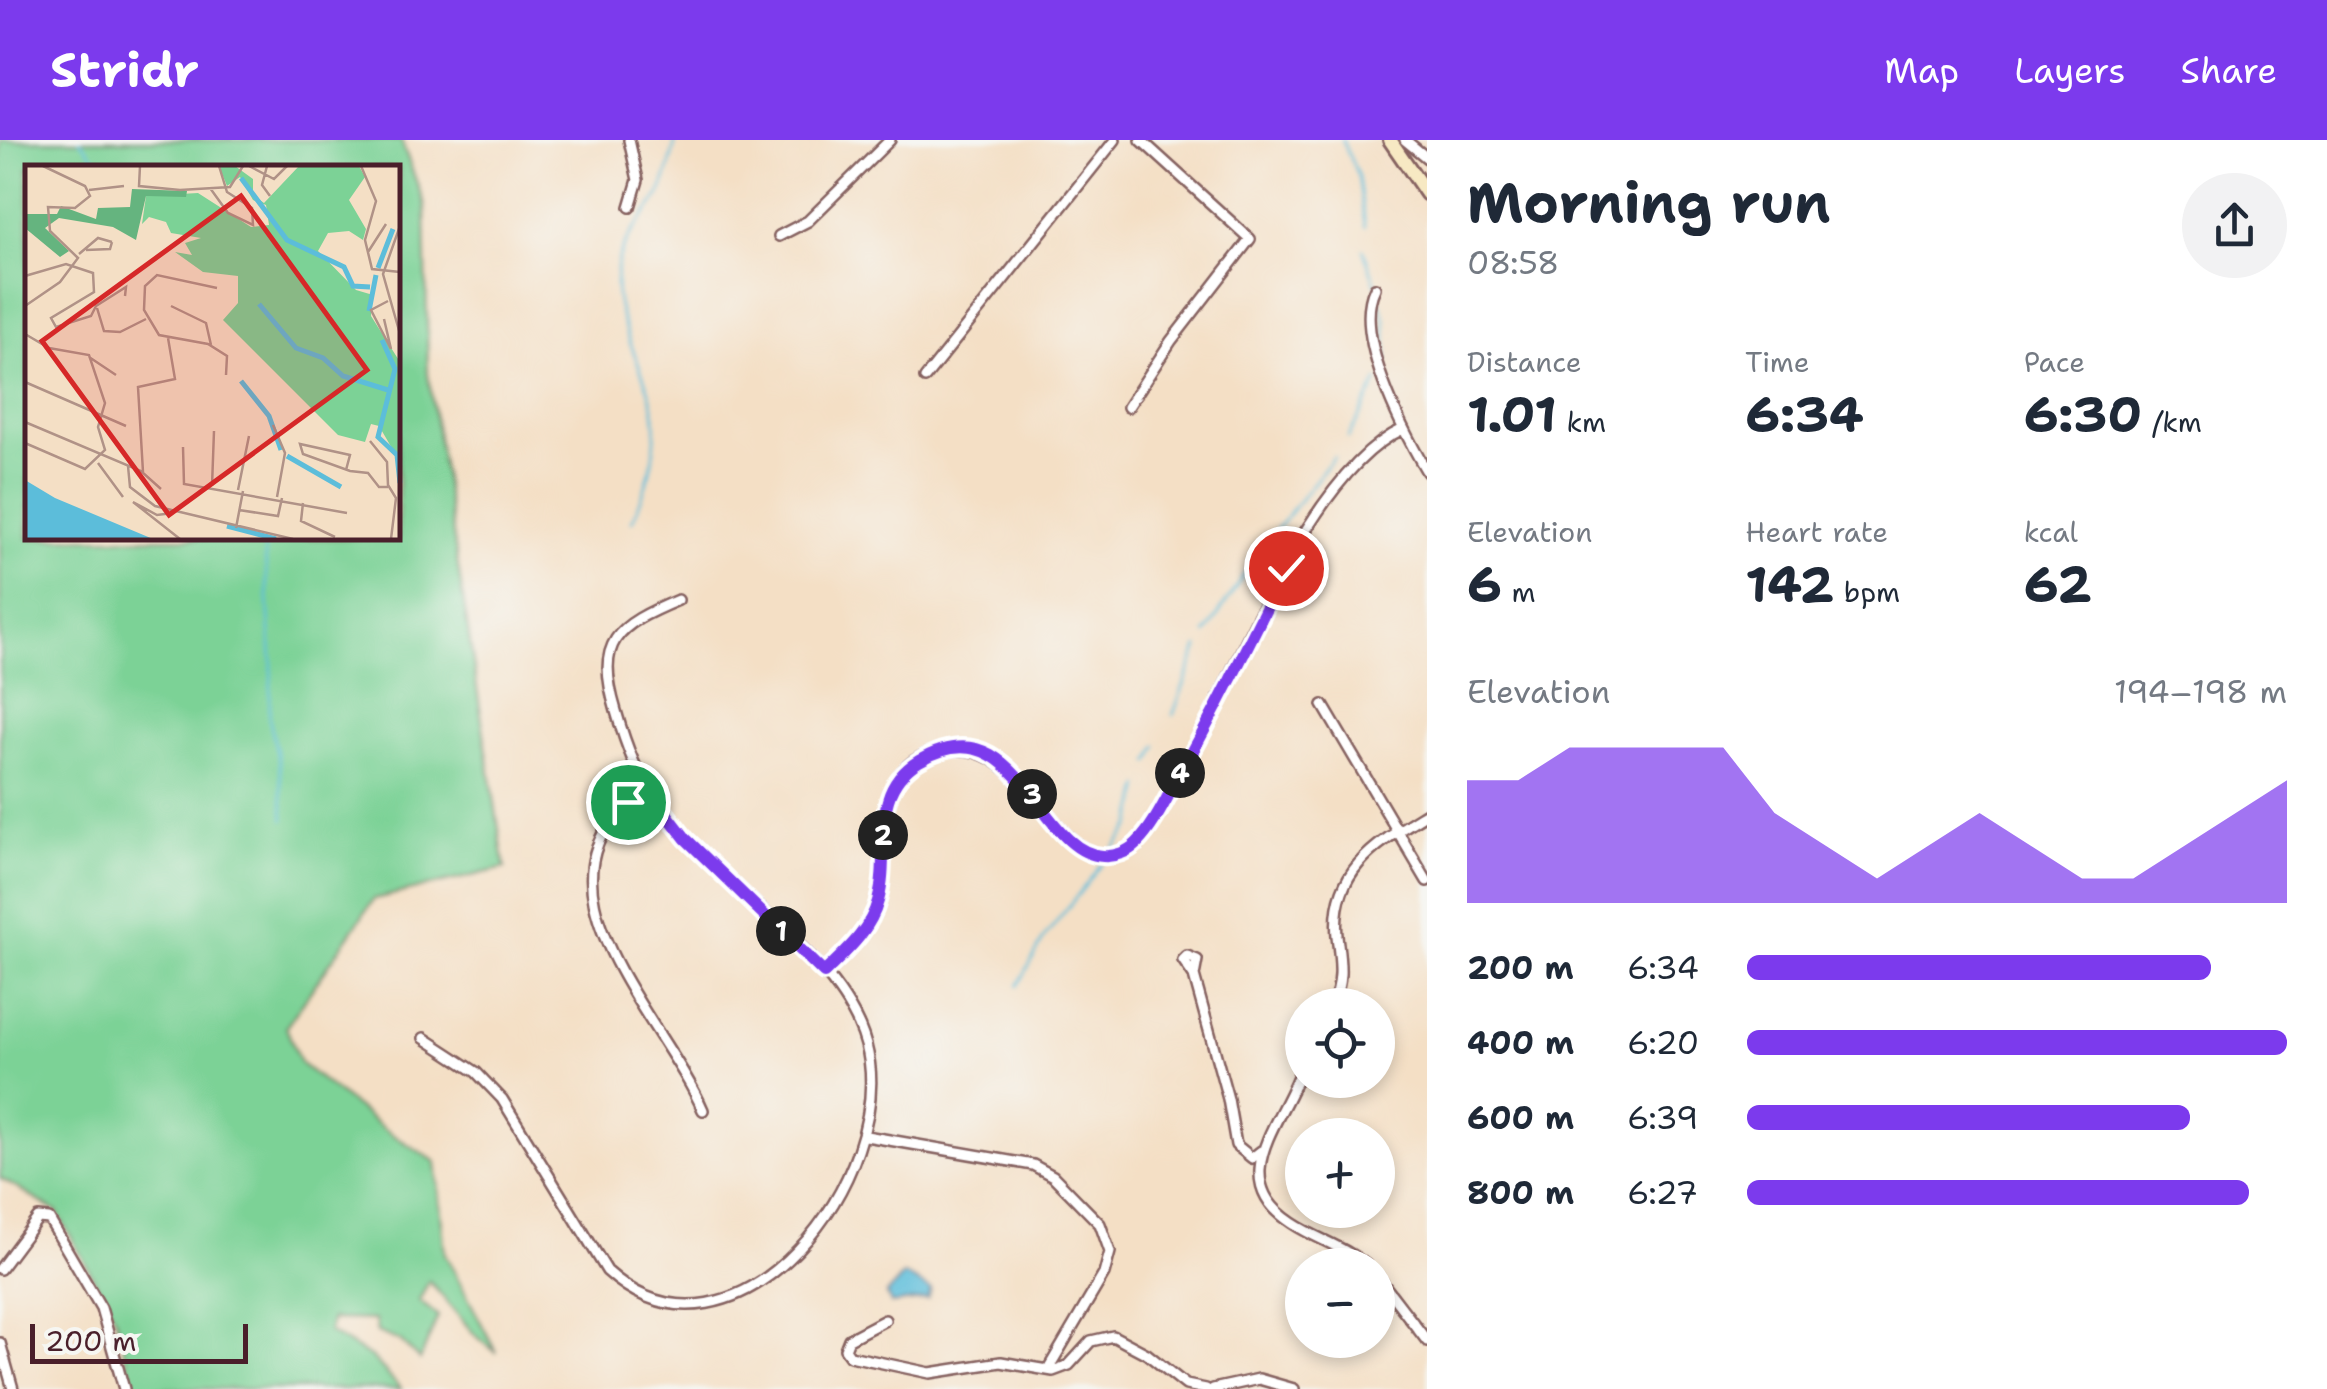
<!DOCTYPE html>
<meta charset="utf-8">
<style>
body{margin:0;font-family:"Shantell Sans",sans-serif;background:#f2f2f3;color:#1f2937;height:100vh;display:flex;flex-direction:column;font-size:38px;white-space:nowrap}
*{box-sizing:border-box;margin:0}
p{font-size:32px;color:#747a83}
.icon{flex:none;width:55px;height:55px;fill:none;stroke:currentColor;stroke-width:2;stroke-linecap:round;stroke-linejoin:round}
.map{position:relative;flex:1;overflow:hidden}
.side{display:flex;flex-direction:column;background:#fff;width:900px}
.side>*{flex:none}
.buttons{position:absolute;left:1285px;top:848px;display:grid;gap:20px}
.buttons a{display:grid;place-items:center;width:110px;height:110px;border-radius:50%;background:#fff;box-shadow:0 5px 15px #0003;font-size:50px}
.scale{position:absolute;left:30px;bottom:25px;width:218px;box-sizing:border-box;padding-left:10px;border:5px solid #4a1f2b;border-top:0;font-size:28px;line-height:35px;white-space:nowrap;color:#4a1f2b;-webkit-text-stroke:8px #f6f6f2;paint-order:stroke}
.pin{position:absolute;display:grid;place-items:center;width:85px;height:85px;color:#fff;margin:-42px;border:5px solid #fff;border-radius:50%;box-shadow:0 2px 10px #0007}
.km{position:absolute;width:50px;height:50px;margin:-25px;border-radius:50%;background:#222;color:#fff;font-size:28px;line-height:50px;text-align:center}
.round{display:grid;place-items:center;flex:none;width:105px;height:105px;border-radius:52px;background:#f2f2f3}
.summary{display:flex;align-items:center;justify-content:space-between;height:170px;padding:0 40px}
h1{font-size:55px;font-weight:700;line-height:75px}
.stats{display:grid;grid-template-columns:repeat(3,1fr);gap:15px;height:170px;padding:10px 40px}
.stats div{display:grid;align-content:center}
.stats b{font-size:50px;font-weight:700}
.stats small{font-size:28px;font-weight:400}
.stats p{font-size:28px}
.chart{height:280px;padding:20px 40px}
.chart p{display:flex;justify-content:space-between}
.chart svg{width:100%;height:180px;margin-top:10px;fill:#7c3aed;opacity:.7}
ul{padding:0 40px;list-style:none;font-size:32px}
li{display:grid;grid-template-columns:160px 120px 1fr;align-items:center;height:75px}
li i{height:25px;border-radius:12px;background:#7c3aed}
header{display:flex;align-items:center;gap:60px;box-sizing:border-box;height:140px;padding:0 50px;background:#7c3aed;color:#fff}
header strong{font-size:48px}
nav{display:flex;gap:55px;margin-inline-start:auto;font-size:35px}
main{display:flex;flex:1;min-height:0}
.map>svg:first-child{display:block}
.green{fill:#7cd296;stroke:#637860;stroke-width:2.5;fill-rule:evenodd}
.water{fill:#5cbdda;stroke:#536e82;stroke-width:2.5}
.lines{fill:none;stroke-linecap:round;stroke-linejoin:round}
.stream{stroke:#5cbdda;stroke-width:2.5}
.street-casing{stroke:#866261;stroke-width:14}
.secondary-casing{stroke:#866261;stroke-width:18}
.street{stroke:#fff;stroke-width:9}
.secondary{stroke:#f7e9c3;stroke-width:12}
.route-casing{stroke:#fff;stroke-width:20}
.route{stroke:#7c3aed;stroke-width:12}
.inset-river{fill:none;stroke:#5cbdda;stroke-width:5}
.inset-road{fill:none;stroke:#b09287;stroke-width:2.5}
.view{fill:#d62828;fill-opacity:0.15;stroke:#d62828;stroke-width:5}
.inset-edge{fill:none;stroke:#4a1f2b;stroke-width:5}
</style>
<header>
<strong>Stridr</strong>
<nav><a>Map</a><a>Layers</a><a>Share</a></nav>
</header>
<main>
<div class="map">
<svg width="1427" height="1249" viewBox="0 0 1427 1249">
<rect width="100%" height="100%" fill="#f6f6f2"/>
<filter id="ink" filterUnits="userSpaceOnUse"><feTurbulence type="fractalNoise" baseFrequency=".01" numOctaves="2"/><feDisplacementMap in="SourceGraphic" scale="20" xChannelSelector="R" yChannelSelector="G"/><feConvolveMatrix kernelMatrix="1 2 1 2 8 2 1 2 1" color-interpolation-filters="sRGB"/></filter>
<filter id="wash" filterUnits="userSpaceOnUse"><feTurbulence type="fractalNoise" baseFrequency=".0048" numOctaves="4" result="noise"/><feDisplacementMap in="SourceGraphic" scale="40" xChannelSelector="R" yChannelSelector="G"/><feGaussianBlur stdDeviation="2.25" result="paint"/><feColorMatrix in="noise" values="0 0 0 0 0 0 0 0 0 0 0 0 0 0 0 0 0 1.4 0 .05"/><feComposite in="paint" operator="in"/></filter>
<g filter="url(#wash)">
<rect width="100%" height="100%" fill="#f4dfc5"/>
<path class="green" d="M0,0H401L425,65L428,234L505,728L374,759L286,887L300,923L384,989L436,1022L445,1114L497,1213L475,1195L429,1141L419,1161L438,1176L420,1220L400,1201L377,1192L375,1180L331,1179L329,1192L372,1218L401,1249H134L115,1177L57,1072L0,1038ZM28,28H398V398H28Z"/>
<path class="water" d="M904,1135L931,1150L928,1159L891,1164L887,1154Z"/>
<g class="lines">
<path class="stream" d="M80,0L103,28
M1342,0L1358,36L1365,86
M1363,109L1376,145
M1378,157L1385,180L1387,220
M1348,298L1378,241
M632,381C648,346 662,302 652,262C640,217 608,172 618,123C623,98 644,79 657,58C667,41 671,19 676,0
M1273,394L1334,317
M264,398L272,522L269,578L279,622L284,680
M1264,405L1265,404
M1206,494L1256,415
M1173,575L1198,507
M1150,622L1157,606
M1113,710L1132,685L1141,646
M1018,846L1044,798L1102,724"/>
</g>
</g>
<g filter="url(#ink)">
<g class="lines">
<defs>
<path id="street" d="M629,0L638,40L630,67
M1405,0L1427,18
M779,96L808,81L890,0
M1375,148C1352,194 1403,291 1427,332
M925,238L1115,0
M1128,267L1171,201L1250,99L1141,0
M1323,565L1427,741
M648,650C510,734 663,877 703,970
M824,833C845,812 870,791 878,761C894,705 863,607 961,610C1035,611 1071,761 1135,704C1155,687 1167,656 1180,634C1235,539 1306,334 1403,289
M1194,836L1183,820L1187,816L1197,820L1194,836L1228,959L1236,1005L1252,1018L1261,1011
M1332,865C1344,841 1340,821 1337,796C1331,729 1377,704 1427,673
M424,898L476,932L502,959L607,1131C737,1249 900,1032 866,905C842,815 715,743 659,667C638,638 626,606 616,571C595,501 616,486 678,460
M1302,926C1284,981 1223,1038 1292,1083C1316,1099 1343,1106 1366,1125
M866,996L1033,1025L1053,1036L1100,1084L1110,1112L1104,1134L1048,1229
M0,1129L38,1078L49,1079L101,1168L124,1249
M1378,1137L1427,1201
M885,1180L849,1199L845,1209L850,1216L930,1233L1001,1222L1053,1231L1069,1225L1091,1201L1113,1196L1147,1214L1186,1245L1206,1249
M0,1203L13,1249
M1213,1249L1259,1239L1294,1249"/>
<path id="secondary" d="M1390,0L1427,54"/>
</defs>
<use href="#street" class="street-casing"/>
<use href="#secondary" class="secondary-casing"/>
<use href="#street" class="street"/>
<use href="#secondary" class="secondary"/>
</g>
</g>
<g class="lines" filter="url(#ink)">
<defs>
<path id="route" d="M628,662L648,650L686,699L824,833C845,812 870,791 878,761C892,712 866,653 919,621C1018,561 1038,714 1103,716C1115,717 1128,712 1137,703C1154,686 1166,659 1178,638C1217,569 1251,499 1286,428"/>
</defs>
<use href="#route" class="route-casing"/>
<use href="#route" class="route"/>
</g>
<g transform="translate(25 25)">
<rect width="375" height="375" fill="#f4dfc5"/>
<path d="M194,1H210L228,14V30L239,38L274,1H334L340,12L324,35L341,64L338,75L324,66L303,68L293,86L331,125L348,130L346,151L375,197V297L354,261L346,259L340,277L313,270L198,155L213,138V111L178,107L150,87L167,90L160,78L176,73L146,68L141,57L124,52L117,59L121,31L173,28L226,62L244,60L241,40L228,35L215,12L202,21Z" fill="#7cd296"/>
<path d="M107,24L162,26L161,32L121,31L111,75L88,62L34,53L20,63L44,86L35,92L0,63V49H32L36,41L71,54L73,43L105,42Z" fill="#65b47f"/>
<path d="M0,315L30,333L128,374H0Z" fill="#5cbdda"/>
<path class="inset-river" d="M216,13L262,75L319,102L328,121L345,122M353,103L368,64M234,139L271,183L298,193L318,211L363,225M344,146L351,110M357,175L370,204L353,272L372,290L375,318M216,216L244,251L256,285M262,291L316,322M202,361L251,374"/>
<path class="inset-road" d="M115,1L114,21L155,25L205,22L218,1M224,1L249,14L262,1M242,1L237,20L245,31M336,1L351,36L340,75L347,104L375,107M185,23L203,48L228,60L227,43L202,27L194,1M64,25L99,21M375,61L358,109L375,169M61,85L85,84L87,77M343,87L361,59M54,89L73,73L87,77M0,111L41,99L68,108L69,127L26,153L31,162L66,151L71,141L101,122L100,131M192,123L132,110L120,121L119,145L134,170L183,179L202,191L201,210M363,136L346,145L366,184M0,141L35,117L53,93L25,66L23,42L50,43L65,31L60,21L18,1M146,141L181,158L186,180M72,143L79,166L95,167L121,154M359,154L366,184M0,169L24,183L64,190L80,238L73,262L80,285L60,304L0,278M64,192L91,210M0,217L101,261M375,223V272M0,257L116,306L136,324M248,260L260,288L252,332M345,276L362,297L363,320L371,333L366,374M158,282L159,319L322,348M73,298L98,332M103,301L105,322L130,341L268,374M321,305L325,290L275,279L278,289L325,306L343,308L354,322H363M118,307L113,222L150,214L143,173M187,321L189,266M213,325L224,271M278,338L276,356L310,372M214,345L253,351L257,333M148,348L132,350L108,337L155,374M211,363L218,326"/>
<path class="view" d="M216,31L342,205L144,350L17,176Z"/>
<rect width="375" height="375" class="inset-edge"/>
</g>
</svg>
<div class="buttons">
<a><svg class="icon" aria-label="locate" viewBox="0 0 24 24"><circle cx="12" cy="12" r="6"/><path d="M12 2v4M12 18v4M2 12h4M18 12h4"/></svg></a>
<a>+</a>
<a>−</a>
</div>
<div class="scale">200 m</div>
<div class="pin" style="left:628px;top:662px;background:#1e9e55"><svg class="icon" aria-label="arrive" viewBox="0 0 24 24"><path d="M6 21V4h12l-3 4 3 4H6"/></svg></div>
<div class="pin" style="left:1286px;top:428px;background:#d93025"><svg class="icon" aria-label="check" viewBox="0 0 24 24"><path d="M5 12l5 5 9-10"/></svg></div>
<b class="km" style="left:781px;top:791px">1</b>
<b class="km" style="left:883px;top:695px">2</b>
<b class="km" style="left:1032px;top:654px">3</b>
<b class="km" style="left:1180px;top:633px">4</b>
</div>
<section class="side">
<div class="summary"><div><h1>Morning run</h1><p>08:58</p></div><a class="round"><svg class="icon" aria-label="share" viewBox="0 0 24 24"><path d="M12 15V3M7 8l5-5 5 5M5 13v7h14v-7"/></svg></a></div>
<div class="stats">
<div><p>Distance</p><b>1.01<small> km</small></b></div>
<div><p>Time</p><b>6:34</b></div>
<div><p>Pace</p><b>6:30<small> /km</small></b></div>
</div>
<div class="stats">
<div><p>Elevation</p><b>6<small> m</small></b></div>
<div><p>Heart rate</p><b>142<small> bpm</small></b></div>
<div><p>kcal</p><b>62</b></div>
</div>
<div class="chart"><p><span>Elevation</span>194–198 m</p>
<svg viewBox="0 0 160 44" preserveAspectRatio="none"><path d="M0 44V14L10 14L20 6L30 6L40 6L50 6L60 22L70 30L80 38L90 30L100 22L110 30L120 38L130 38L140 30L150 22L160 14V44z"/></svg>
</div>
<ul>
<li><b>200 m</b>6:34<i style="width:86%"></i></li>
<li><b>400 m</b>6:20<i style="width:100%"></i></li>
<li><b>600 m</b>6:39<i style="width:82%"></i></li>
<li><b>800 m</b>6:27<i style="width:93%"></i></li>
</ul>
</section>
</main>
